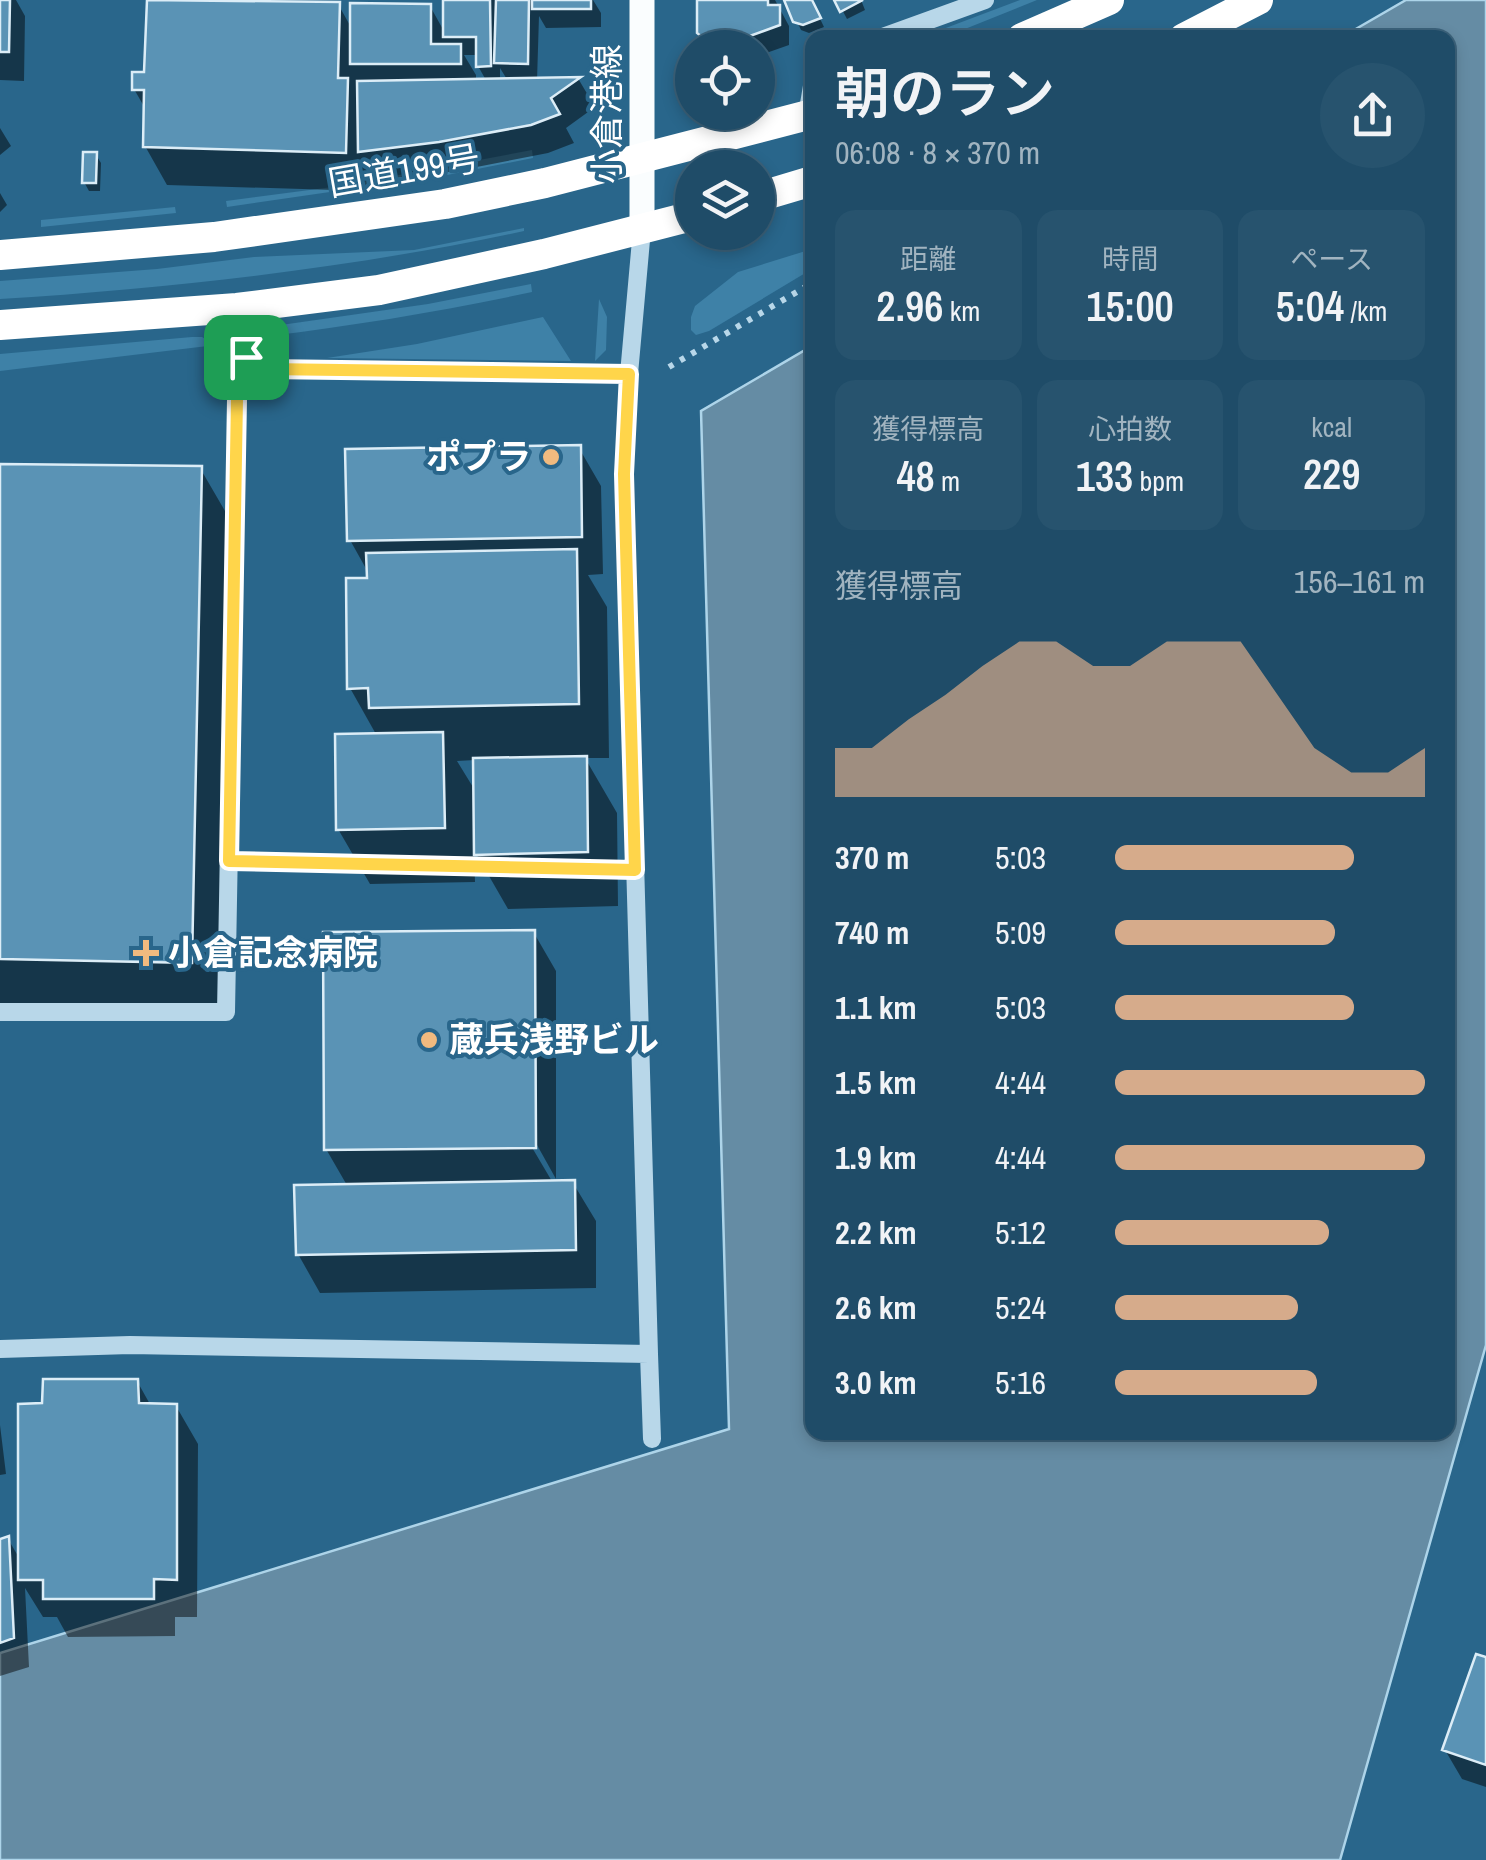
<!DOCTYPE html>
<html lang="ja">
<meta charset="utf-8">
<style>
body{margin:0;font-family:"Archivo Narrow","Noto Sans JP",sans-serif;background:#27536e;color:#f1f3f6;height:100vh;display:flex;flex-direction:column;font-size:38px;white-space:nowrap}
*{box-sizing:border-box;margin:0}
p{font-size:32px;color:#a1b4c0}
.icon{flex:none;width:55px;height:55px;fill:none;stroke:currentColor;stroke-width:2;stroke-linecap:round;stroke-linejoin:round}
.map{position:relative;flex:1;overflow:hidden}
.sheet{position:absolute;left:805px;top:30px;width:650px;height:1410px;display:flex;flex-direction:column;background:#1f4c68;border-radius:20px;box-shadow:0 5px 15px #0003,0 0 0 2px #3c637c}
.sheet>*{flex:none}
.buttons{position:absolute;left:675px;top:30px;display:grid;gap:20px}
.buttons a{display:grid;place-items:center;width:100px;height:100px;border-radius:50%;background:#1f4c68;box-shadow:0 5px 15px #0003,0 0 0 2px #3c637c;font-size:50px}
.pin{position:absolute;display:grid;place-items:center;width:85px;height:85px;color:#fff;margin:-42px;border-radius:20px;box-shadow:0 5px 15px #0006}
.round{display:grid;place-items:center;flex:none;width:105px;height:105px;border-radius:52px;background:#27536e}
.summary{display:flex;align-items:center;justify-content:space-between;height:170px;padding:0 30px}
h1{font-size:55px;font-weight:600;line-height:75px}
.metrics{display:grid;grid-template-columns:repeat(3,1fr);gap:15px;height:170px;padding:10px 30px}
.metrics div{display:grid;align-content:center;border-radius:20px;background:#27536e;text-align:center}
.metrics b{font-size:42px;font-weight:600}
.metrics small{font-size:28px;font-weight:400}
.metrics p{font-size:28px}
.chart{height:280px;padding:20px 30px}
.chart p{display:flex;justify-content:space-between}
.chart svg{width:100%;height:180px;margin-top:10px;fill:#d6ab8b;opacity:.7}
ul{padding:0 30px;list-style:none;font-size:32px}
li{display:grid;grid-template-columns:160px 120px 1fr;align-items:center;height:75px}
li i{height:25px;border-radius:12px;background:#d6ab8b}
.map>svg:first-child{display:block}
.green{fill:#3e81a7}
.water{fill:#658ca4;stroke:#add4e9;stroke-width:2.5}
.shadow{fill:#0007;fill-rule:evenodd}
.building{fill:#5a93b5;stroke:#dcedf7;stroke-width:2.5}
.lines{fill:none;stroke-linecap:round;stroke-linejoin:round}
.path{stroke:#b8d7e9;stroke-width:6;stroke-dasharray:5 8;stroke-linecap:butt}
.minor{stroke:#b8d7e9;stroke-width:18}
.major{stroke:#fafdfe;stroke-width:25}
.highway{stroke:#fff;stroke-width:30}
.route-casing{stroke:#fff;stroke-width:20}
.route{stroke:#ffd54a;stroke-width:12}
.poi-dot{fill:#f0ba7f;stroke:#29668b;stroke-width:4}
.labels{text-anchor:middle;stroke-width:8;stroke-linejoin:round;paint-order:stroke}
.street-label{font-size:35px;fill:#fff;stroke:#29668b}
.poi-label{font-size:35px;font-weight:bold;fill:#fff;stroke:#29668b;text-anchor:start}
</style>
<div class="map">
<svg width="1486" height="1860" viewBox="0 0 1486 1860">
<rect width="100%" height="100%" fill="#29668b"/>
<path class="green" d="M1020,0H1037L945,37H922Z
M532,150L533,158L447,175L227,207L226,201L340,186Z
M175,207L176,213L41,227V220Z
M524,228V231C352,268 176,288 0,299V281L157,269L254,257L414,250Z
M812,249V269L709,331L696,335L691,330V317L695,306L738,272Z
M531,284L532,292C444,311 357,325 269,336L281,325L428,304Z
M599,299L607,317L606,350L595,361Z
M543,317L571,361L327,358L417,344Z
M192,337H202L216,345L0,371V354Z"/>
<path class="water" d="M1406,0H1486V1345L1340,1860H0V1653L729,1429L701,411L812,346V1432H1448V38L1342,37Z"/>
<path class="shadow" d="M0,0H16L25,16L24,81L0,80Z
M149,0L338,4L352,29L430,6L445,33V0H593L601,13V27L546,28L539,16L537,81L579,80L595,107L566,128L574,143L548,153L456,171L377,180L368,164L367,191L167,185L145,146L146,110L134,89L147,75ZM464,55H478V66L487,82H476V75ZM500,68L508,81H500Z
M699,0H775L789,26V45L758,56V48H708L700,32Z
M787,0H811L824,27L809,33L801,30Z
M837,0H861L865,10L847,19Z
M0,128L11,146L0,155Z
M96,155L101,163L100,191H89L84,182Z
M0,193L7,205L0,212Z
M579,448L601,486L603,574L588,575L607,607L609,758H585L617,813L618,906L508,909L474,850L475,882L370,884L338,829L377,736L350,688L369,580V574L350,540ZM475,760L476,792L457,761Z
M0,467L200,468L232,523L222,1016L0,1012Z
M534,933L556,971V1179L532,1136L527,1139L553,1183H573L596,1221V1288L320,1293L298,1254L348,1187L326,1149Z
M137,1381L151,1406H176L198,1444L197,1617H175V1636L68,1637L57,1617H43L25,1588L29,1667L0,1676V1541L8,1539L21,1561L45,1406Z
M0,1425L6,1474L0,1475Z
M1486,1660V1787L1462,1779L1445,1750Z"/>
<path class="building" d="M0,0H10L9,52H0Z
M147,0L340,2L338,78H348L346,153L143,147L144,90H132V72H144Z
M443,0H490L491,66L476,67V37H443Z
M496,0H529L528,64L494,63Z
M532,0H591V9H532Z
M697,0H768V5H780V25L725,45L713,46L697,33Z
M784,0H812L821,18L803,25L793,22Z
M834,0H863L840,12Z
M350,3L431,4V44H461V64H350Z
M581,77L551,98L560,114L531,125L439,142L358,152L357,81Z
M83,152H97L96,183H82Z
M581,445L582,537L347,541L345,449Z
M0,464L202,466L192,963L0,959Z
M577,549L579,704L369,708L368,688L347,689L346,578H367L366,553Z
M443,732L445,828L336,830L335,734Z
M587,756L588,852L474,855L473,758Z
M535,930L536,1148L324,1150L323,932Z
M575,1180L576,1250L296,1255L294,1185Z
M43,1379H138L139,1403L177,1404V1580L154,1579V1599H43V1580H18V1404L42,1403Z
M9,1536L14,1638L0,1643V1539Z
M1476,1654L1486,1657V1765L1442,1750Z"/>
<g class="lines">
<path class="path" d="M669,367L812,283"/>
<path class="minor" d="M880,38L985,0
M807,116L812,86
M237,308L246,357L249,364L265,369L629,374
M229,861L635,870
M0,1012H226L237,399L246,357
M0,1349L130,1345L649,1354L624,474L629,374L642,229
M649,1354L652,1439"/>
<path class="major" d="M642,229V0"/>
<path class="highway" d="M1022,38L1109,0
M1184,38L1258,0
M758,197L812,181
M0,255L214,237L445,204L545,183L812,114
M0,325L237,308L379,290L544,254L692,216"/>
</g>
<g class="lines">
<defs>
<path id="route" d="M246,357L250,364L265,369L629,374L624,474L635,870L229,861L237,399Z"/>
</defs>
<use href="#route" class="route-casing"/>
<use href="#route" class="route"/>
</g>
<g class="poi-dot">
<circle cx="551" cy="457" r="10"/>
<path d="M141 938h10v10h10v10h-10v10h-10v-10h-10v-10h10z"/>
<circle cx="429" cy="1040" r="10"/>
</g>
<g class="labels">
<g class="street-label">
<text transform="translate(607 114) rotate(-90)" y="12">小倉港線</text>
<text transform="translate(404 171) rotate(-10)" y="12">国道199号</text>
</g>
<g class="poi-label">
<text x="531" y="469" text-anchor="end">ポプラ</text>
<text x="168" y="965">小倉記念病院</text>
<text x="449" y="1052">蔵兵浅野ビル</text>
</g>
</g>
</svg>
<div class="buttons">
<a><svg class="icon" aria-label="locate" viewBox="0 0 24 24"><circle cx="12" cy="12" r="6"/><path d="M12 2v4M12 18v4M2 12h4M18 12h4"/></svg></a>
<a><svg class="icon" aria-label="layers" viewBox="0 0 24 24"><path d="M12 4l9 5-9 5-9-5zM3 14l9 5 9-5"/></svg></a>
</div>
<div class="pin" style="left:246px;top:357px;background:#1e9e55"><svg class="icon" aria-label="arrive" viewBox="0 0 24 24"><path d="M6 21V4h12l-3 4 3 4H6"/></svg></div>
<section class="sheet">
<div class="summary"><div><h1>朝のラン</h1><p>06:08 · 8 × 370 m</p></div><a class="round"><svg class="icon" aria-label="share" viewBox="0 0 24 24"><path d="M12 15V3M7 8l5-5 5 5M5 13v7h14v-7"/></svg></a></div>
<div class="metrics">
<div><p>距離</p><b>2.96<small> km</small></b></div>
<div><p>時間</p><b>15:00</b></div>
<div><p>ペース</p><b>5:04<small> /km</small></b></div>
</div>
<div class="metrics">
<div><p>獲得標高</p><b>48<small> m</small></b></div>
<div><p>心拍数</p><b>133<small> bpm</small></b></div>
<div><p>kcal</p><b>229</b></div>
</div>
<div class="chart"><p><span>獲得標高</span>156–161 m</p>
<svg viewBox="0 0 160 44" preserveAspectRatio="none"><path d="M0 44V32L10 32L20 25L30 19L40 12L50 6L60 6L70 12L80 12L90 6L100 6L110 6L120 19L130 32L140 38L150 38L160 32V44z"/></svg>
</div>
<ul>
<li><b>370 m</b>5:03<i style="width:77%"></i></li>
<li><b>740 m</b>5:09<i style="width:71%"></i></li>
<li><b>1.1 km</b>5:03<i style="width:77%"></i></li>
<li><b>1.5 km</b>4:44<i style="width:100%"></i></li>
<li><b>1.9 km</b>4:44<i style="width:100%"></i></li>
<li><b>2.2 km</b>5:12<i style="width:69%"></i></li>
<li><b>2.6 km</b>5:24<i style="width:59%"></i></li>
<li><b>3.0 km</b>5:16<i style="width:65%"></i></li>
</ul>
</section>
</div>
